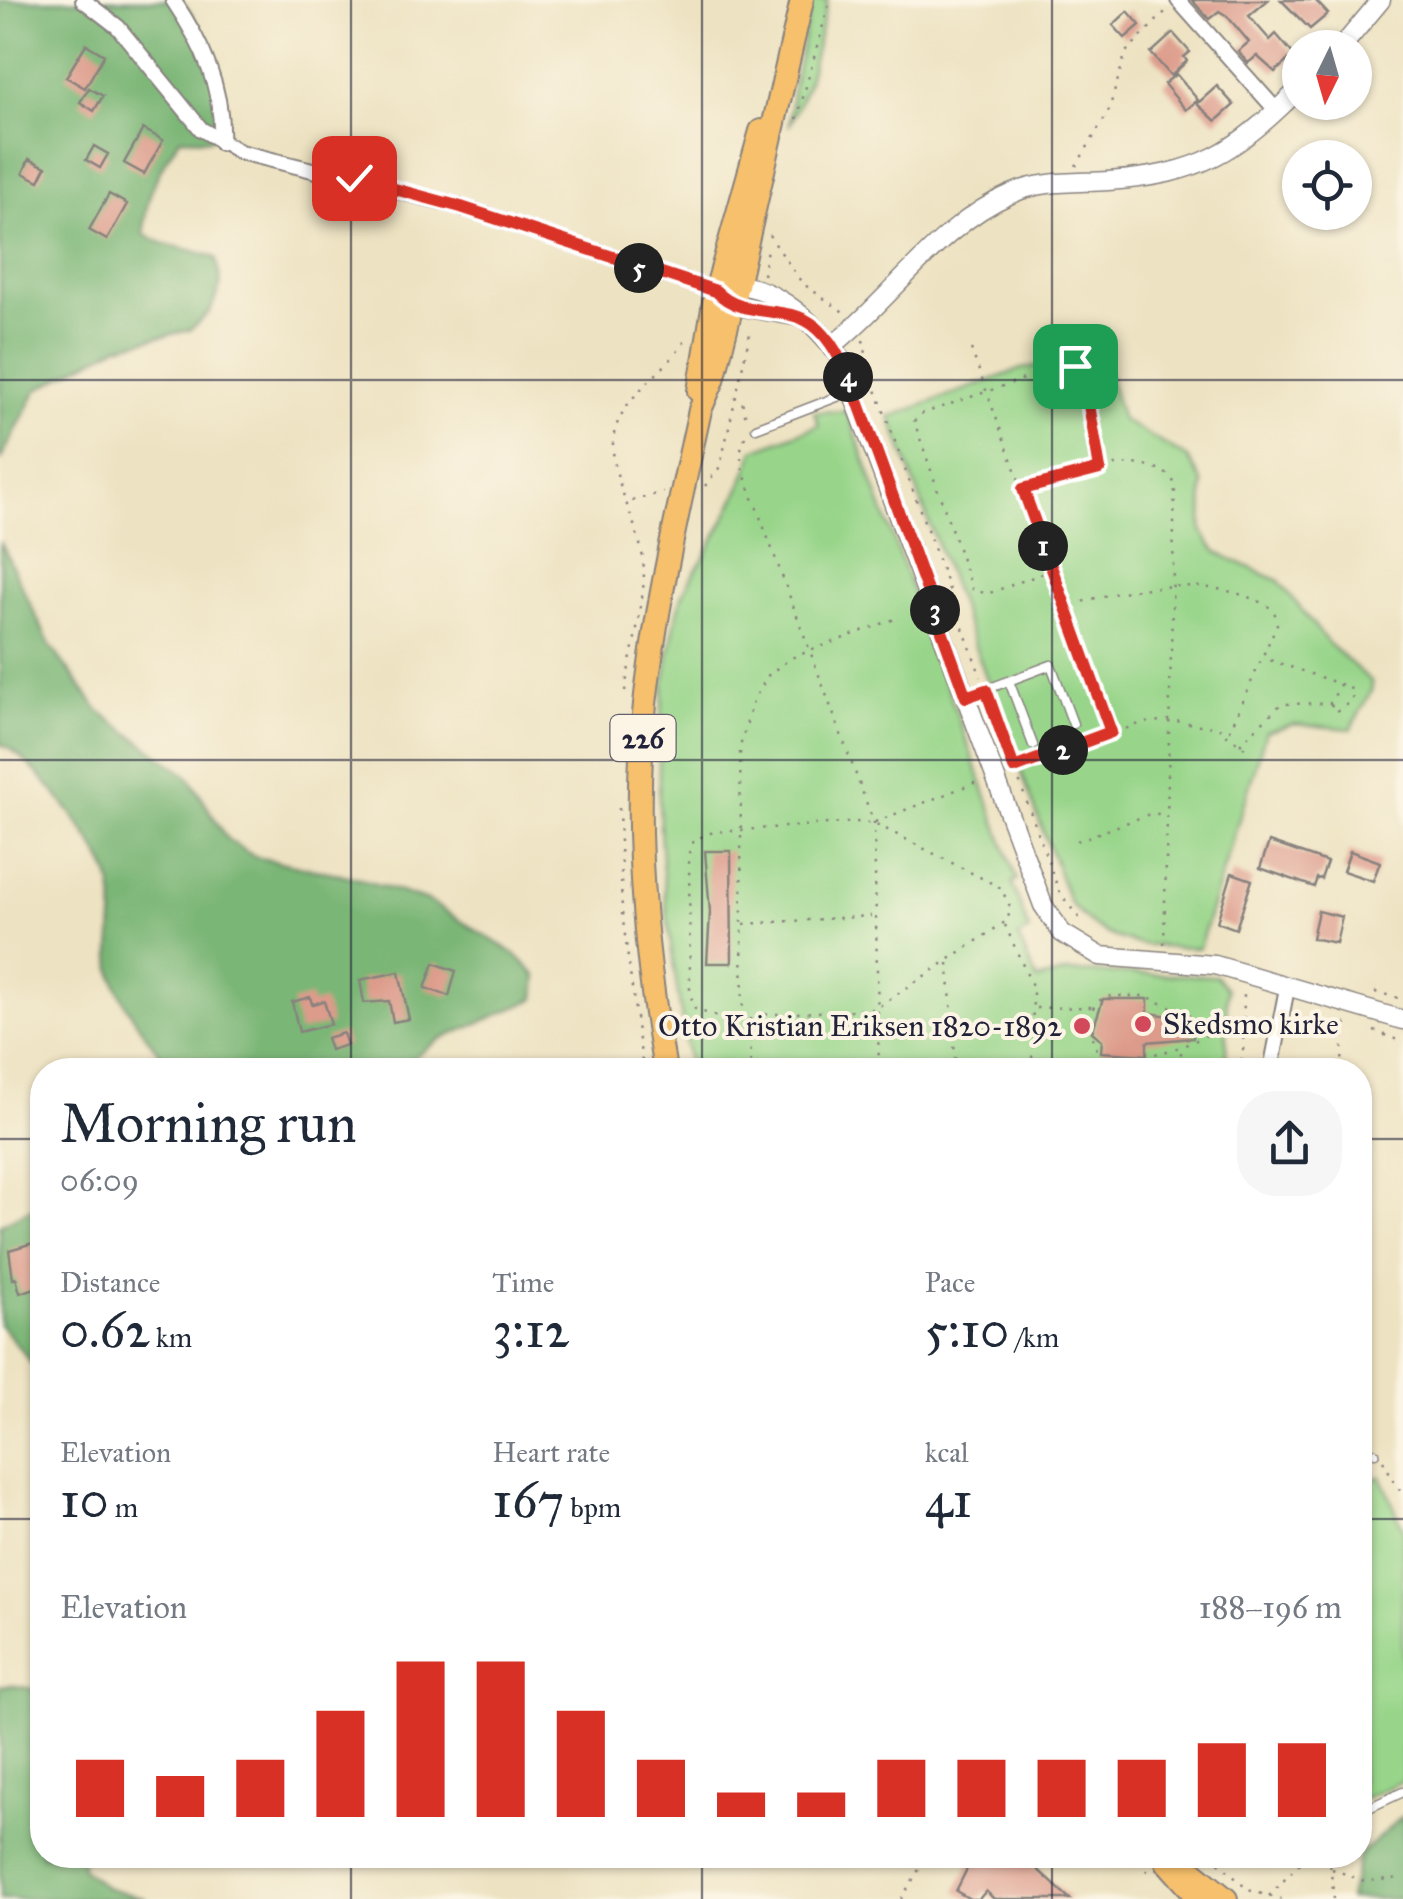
<!DOCTYPE html>
<meta charset="utf-8">
<style>
body{margin:0;font-family:"IM FELL Great Primer",serif;background:#f6f6f7;color:#1f2937;height:100vh;display:flex;flex-direction:column;font-size:38px;white-space:nowrap}
*{box-sizing:border-box;margin:0}
p{font-size:32px;color:#747a83}
.icon{flex:none;width:55px;height:55px;fill:none;stroke:currentColor;stroke-width:2;stroke-linecap:round;stroke-linejoin:round}
.map{position:relative;flex:1;overflow:hidden}
.details{position:absolute;left:30px;top:1058px;width:1342px;height:810px;display:flex;flex-direction:column;background:#fff;border-radius:40px;box-shadow:0 2px 8px #0004}
.details>*{flex:none}
.needle{width:65px;rotate:185deg}
.fabs{position:absolute;left:1282px;top:30px;display:grid;gap:20px}
.fabs a{display:grid;place-items:center;width:90px;height:90px;border-radius:50%;background:#fff;box-shadow:0 2px 8px #0004;font-size:50px}
.pin{position:absolute;display:grid;place-items:center;width:85px;height:85px;color:#fff;margin:-42px;border-radius:20px;box-shadow:0 5px 15px #0006}
.km{position:absolute;width:50px;height:50px;margin:-25px;border-radius:50%;background:#222;color:#fff;font-size:28px;line-height:50px;text-align:center}
.round{display:grid;place-items:center;flex:none;width:105px;height:105px;border-radius:40px;background:#f6f6f7}
.summary{display:flex;align-items:center;justify-content:space-between;height:170px;padding:0 30px}
h1{font-size:55px;font-weight:600;line-height:75px}
.figures{display:grid;grid-template-columns:repeat(3,1fr);gap:15px;height:170px;padding:10px 30px}
.figures div{display:grid;align-content:center}
.figures b{font-size:50px;font-weight:600}
.figures small{font-size:28px;font-weight:400}
.figures p{font-size:28px}
.chart{height:280px;padding:20px 30px}
.chart p{display:flex;justify-content:space-between}
.chart svg{width:100%;height:180px;margin-top:10px;stroke:#d93025;stroke-width:6}
.map>svg:first-child{display:block}
.green{fill:#98d58a;stroke:#5d7c62;stroke-width:2.5}
.forest{fill:#7ab676;stroke:#4e6c58;stroke-width:2.5}
.building{fill:#dd9b8b}
.lines{fill:none;stroke-linecap:round;stroke-linejoin:round}
.service-casing{stroke:#88827e;stroke-width:11}
.minor-casing{stroke:#88827e;stroke-width:18}
.tertiary-casing{stroke:#88827e;stroke-width:21}
.trunk-casing{stroke:#88827e;stroke-width:26}
.path{stroke:#88827e;stroke-width:2.5;stroke-dasharray:2.5 8;stroke-linecap:butt}
.service{stroke:#fff;stroke-width:8}
.minor{stroke:#fff;stroke-width:14}
.tertiary{stroke:#fff;stroke-width:18}
.trunk{stroke:#f7c06c;stroke-width:22}
.route-casing{stroke:#fff;stroke-width:20}
.route{stroke:#d93025;stroke-width:12}
.grid{fill:none;stroke:#22223b;stroke-width:2.5;stroke-opacity:0.55}
.poi-dot{fill:#d1495b;stroke:#fcf5e5;stroke-width:4}
.labels{text-anchor:middle;stroke-width:8;stroke-linejoin:round;paint-order:stroke}
.shield{fill:#fcf5e5;stroke:#63616e;stroke-width:2.5}
.shield-label{font-size:28px;font-weight:bold;fill:#22223b}
.poi-label{font-size:30px;fill:#22223b;stroke:#fcf5e5;text-anchor:start}
</style>
<div class="map">
<svg width="1403" height="1899" viewBox="0 0 1403 1899">
<rect width="100%" height="100%" fill="#fcf5e5"/>
<filter id="ink" filterUnits="userSpaceOnUse"><feTurbulence type="fractalNoise" baseFrequency=".01" numOctaves="2"/><feDisplacementMap in="SourceGraphic" scale="20" xChannelSelector="R" yChannelSelector="G"/><feConvolveMatrix kernelMatrix="1 2 1 2 8 2 1 2 1" color-interpolation-filters="sRGB"/></filter>
<filter id="wash" filterUnits="userSpaceOnUse"><feTurbulence type="fractalNoise" baseFrequency=".0048" numOctaves="4" result="noise"/><feDisplacementMap in="SourceGraphic" scale="40" xChannelSelector="R" yChannelSelector="G"/><feGaussianBlur stdDeviation="2.25" result="paint"/><feColorMatrix in="noise" values="0 0 0 0 0 0 0 0 0 0 0 0 0 0 0 0 0 1.4 0 .05"/><feComposite in="paint" operator="in"/></filter>
<g filter="url(#wash)">
<rect width="100%" height="100%" fill="#ede2c1"/>
<path class="green" d="M812,0H828L807,85L789,126L792,92Z
M1102,354L1122,420L1188,458L1203,483L1202,530L1210,544L1218,553L1279,581L1328,643L1371,681L1372,689L1351,729L1294,724L1266,732L1199,948C1147,946 1103,947 1069,901L890,417L1021,369Z
M847,411L1017,880L1012,882L1029,931L1018,937L1037,980L1067,972L1216,976L1227,989L1226,1070H690C665,918 639,752 681,600C685,584 698,568 706,554C725,519 743,488 754,450L819,425L814,412Z
M1381,1476L1403,1528V1781L1360,1800V1485Z"/>
<path class="forest" d="M0,0H181C208,34 229,87 224,131L210,139L180,138C159,169 144,196 144,234C165,248 192,248 216,258L221,284L210,312L190,330L118,346L37,390L0,461Z
M0,541L50,645L99,711L189,777L227,839L255,857L353,877L428,901L515,954L537,976L535,999L439,1040L396,1070H171C152,1042 124,1011 114,978C105,948 120,911 110,878C101,847 30,753 0,744Z
M42,1208V1376L0,1324V1225L28,1210Z
M11,1685L42,1691V1855H82V1869L105,1887L146,1899H0V1686Z
M1403,1816V1899H1349L1359,1855Z"/>
<g id="blocks">
<path class="building" d="M1192,0H1268L1249,16L1270,40L1276,34L1294,55L1275,72L1257,56L1248,63L1238,51L1249,42L1227,16L1219,11L1209,19Z
M1281,0H1315L1328,14L1310,29Z
M1128,11L1140,25L1125,38L1113,25Z
M1173,33L1190,52L1184,57L1187,61L1171,76L1151,53Z
M86,44L104,55L85,88L66,77Z
M1176,74L1198,100L1186,110L1164,84Z
M1217,86L1234,105L1216,121L1197,104Z
M89,88L103,96L94,111L80,102Z
M143,129L163,140L144,174L124,163Z
M94,146L108,154L100,168L86,160Z
M29,159L46,167L39,181L23,173Z
M109,194L127,204L107,240L89,230Z
M1269,842L1327,862L1321,879L1317,878L1314,887L1260,868Z
M705,851H731L732,963H707L710,912Z
M1350,851L1380,862L1373,881L1343,871Z
M1232,873L1252,880L1236,929L1217,922Z
M1318,911L1342,917L1336,943L1312,938Z
M434,963L456,971L449,996L425,988Z
M399,972L409,1019L393,1022L389,1001L364,1003L360,980Z
M310,997L312,1004L324,1001L331,1024L299,1032L292,1002Z
M1103,999H1148V1013L1193,1019V1038L1147,1042V1055L1101,1052L1102,1040L1092,1032Z
M343,1033L347,1045L330,1050L326,1038Z
M33,1243L42,1286L20,1293L16,1278L13,1279L9,1250Z
M974,1855H1022L1070,1899H994L986,1891L979,1899H970L956,1891Z"/>
</g>
</g>
<g filter="url(#ink)">
<use href="#blocks" fill-opacity="0" stroke="#88827e" stroke-width="2.5"/>
<g class="lines">
<defs>
<path id="service" d="M756,428L850,392
M1009,681L1033,745
M966,697L1051,665L1073,724
M1360,1447L1375,1453
M1360,1812L1403,1792"/>
<path id="minor" d="M83,0L118,27L201,129L240,152L461,207L716,291
M173,0C202,43 224,90 221,143
M1178,0L1277,111
M1271,1070L1287,988"/>
<path id="tertiary" d="M1341,48L1381,0
M801,317L732,305L716,291C759,269 818,324 839,357L1043,905L1062,933L1100,956L1215,965L1403,1020
M832,346C892,299 940,224 1011,194C1041,180 1076,183 1108,181C1202,174 1234,153 1300,88"/>
<path id="trunk" d="M699,391L716,291L761,131
M665,1070C644,950 632,825 645,704C656,605 679,507 700,410L713,380L737,285L802,0
M1172,1855L1226,1899
M1167,1862L1200,1899"/>
</defs>
<use href="#service" class="service-casing"/>
<use href="#minor" class="minor-casing"/>
<use href="#tertiary" class="tertiary-casing"/>
<use href="#trunk" class="trunk-casing"/>
<path class="path" d="M797,119L830,0
M1076,166L1108,113L1126,52L1165,12
M769,235L802,283L845,313
M763,275L767,248
M863,340L871,376L981,677
M971,349L1111,732
M734,397L742,401L747,422
M745,437L740,452L743,471L874,823L879,1070
M705,486L720,467L751,329
M1023,489C1060,478 1151,442 1175,484L1164,944
M632,501L663,492
M1052,570L987,594L972,589L914,421L921,414L1062,366H1075L1084,376L1100,467
M625,691C630,651 650,590 642,553C635,515 603,463 616,427C629,389 669,371 687,337
M991,703L1060,894L1084,924
M1331,704L1335,712L1352,701L1353,690L1341,684
M1226,734L1245,748
M1240,744L1281,704L1331,703L1340,684L1264,658
M1017,767L1142,723L1170,720L1230,730L1277,624L1274,610C1216,572 1127,586 1066,607
M619,808L622,913L643,1070
M856,822L874,823L1001,888L1010,907L1008,920L875,1009L717,1017L695,1009L690,993L689,853L694,840L713,832Z
M875,822L979,781
M1077,841L1147,815L1166,813
M744,924L871,916
M1005,925L1033,988L1032,1070
M948,963L956,1070
M1375,992L1403,999
M1036,1008L1093,1007
M743,1017L740,747L753,701L769,674L791,658L900,617
M750,1018L751,1070
M1193,1029H1217
M1374,1031L1403,1042
M1294,1036L1337,1030L1348,1022
M1181,1052V1070
M1103,1058C1148,1059 1179,1051 1218,1029
M1134,1060L1135,1070
M1101,1070C1101,1047 1073,1012 1107,996H1146L1218,1029L1264,1034
M1237,1070L1243,1056L1244,993
M1342,1070L1343,1029
M1383,1461L1403,1496
M1131,1855L1151,1875
M1211,1855L1248,1890L1281,1899
M1329,1855L1334,1899
M1332,1869L1364,1881L1403,1878
M1269,1896L1308,1855
M901,1899L928,1855"/>
<use href="#service" class="service"/>
<use href="#minor" class="minor"/>
<use href="#tertiary" class="tertiary"/>
<use href="#trunk" class="trunk"/>
</g>
</g>
<g class="lines" filter="url(#ink)">
<defs>
<path id="route" d="M354,178L461,207L716,291C742,319 783,304 812,324C833,339 844,367 854,390L966,697L986,690L1014,768L1111,732L1023,489L1100,469L1084,376L1075,366"/>
</defs>
<use href="#route" class="route-casing"/>
<use href="#route" class="route"/>
</g>
<path class="grid" d="M351,0V1070M702,0V1070M1052,0V1070M0,380H1403M0,760H1403M0,1139H42M1360,1139H1403M0,1519H42M1360,1519H1403M351,1855V1899M702,1855V1899M1052,1855V1899"/>
<g class="poi-dot">
<circle cx="1143" cy="1024" r="10"/>
<circle cx="1082" cy="1026" r="10"/>
</g>
<g class="labels">
<rect class="shield" x="610.5" y="715" width="65" height="46" rx="8"/>
<g class="shield-label">
<text x="643" y="748">226</text>
</g>
<g class="poi-label">
<text x="1163" y="1034">Skedsmo kirke</text>
<text x="1062" y="1036" text-anchor="end">Otto Kristian Eriksen 1820-1892</text>
</g>
</g>
</svg>
<div class="fabs">
<a><svg class="needle" viewBox="-14 -14 28 28"><path d="M0-13l5 13h-10z" fill="#e53935"/><path d="M0 13l5-13h-10z" fill="#747a83"/></svg></a>
<a><svg class="icon" aria-label="locate" viewBox="0 0 24 24"><circle cx="12" cy="12" r="6"/><path d="M12 2v4M12 18v4M2 12h4M18 12h4"/></svg></a>
</div>
<div class="pin" style="left:1075px;top:366px;background:#1e9e55"><svg class="icon" aria-label="arrive" viewBox="0 0 24 24"><path d="M6 21V4h12l-3 4 3 4H6"/></svg></div>
<div class="pin" style="left:354px;top:178px;background:#d93025"><svg class="icon" aria-label="check" viewBox="0 0 24 24"><path d="M5 12l5 5 9-10"/></svg></div>
<b class="km" style="left:1043px;top:546px">1</b>
<b class="km" style="left:1063px;top:750px">2</b>
<b class="km" style="left:935px;top:610px">3</b>
<b class="km" style="left:848px;top:377px">4</b>
<b class="km" style="left:639px;top:268px">5</b>
<section class="details">
<div class="summary"><div><h1>Morning run</h1><p>06:09</p></div><a class="round"><svg class="icon" aria-label="share" viewBox="0 0 24 24"><path d="M12 15V3M7 8l5-5 5 5M5 13v7h14v-7"/></svg></a></div>
<div class="figures">
<div><p>Distance</p><b>0.62<small> km</small></b></div>
<div><p>Time</p><b>3:12</b></div>
<div><p>Pace</p><b>5:10<small> /km</small></b></div>
</div>
<div class="figures">
<div><p>Elevation</p><b>10<small> m</small></b></div>
<div><p>Heart rate</p><b>167<small> bpm</small></b></div>
<div><p>kcal</p><b>41</b></div>
</div>
<div class="chart"><p><span>Elevation</span>188–196 m</p>
<svg viewBox="0 0 160 44" preserveAspectRatio="none"><path d="M5 44V30M15 44V34M25 44V30M35 44V18M45 44V6M55 44V6M65 44V18M75 44V30M85 44V38M95 44V38M105 44V30M115 44V30M125 44V30M135 44V30M145 44V26M155 44V26"/></svg>
</div>
</section>
</div>
